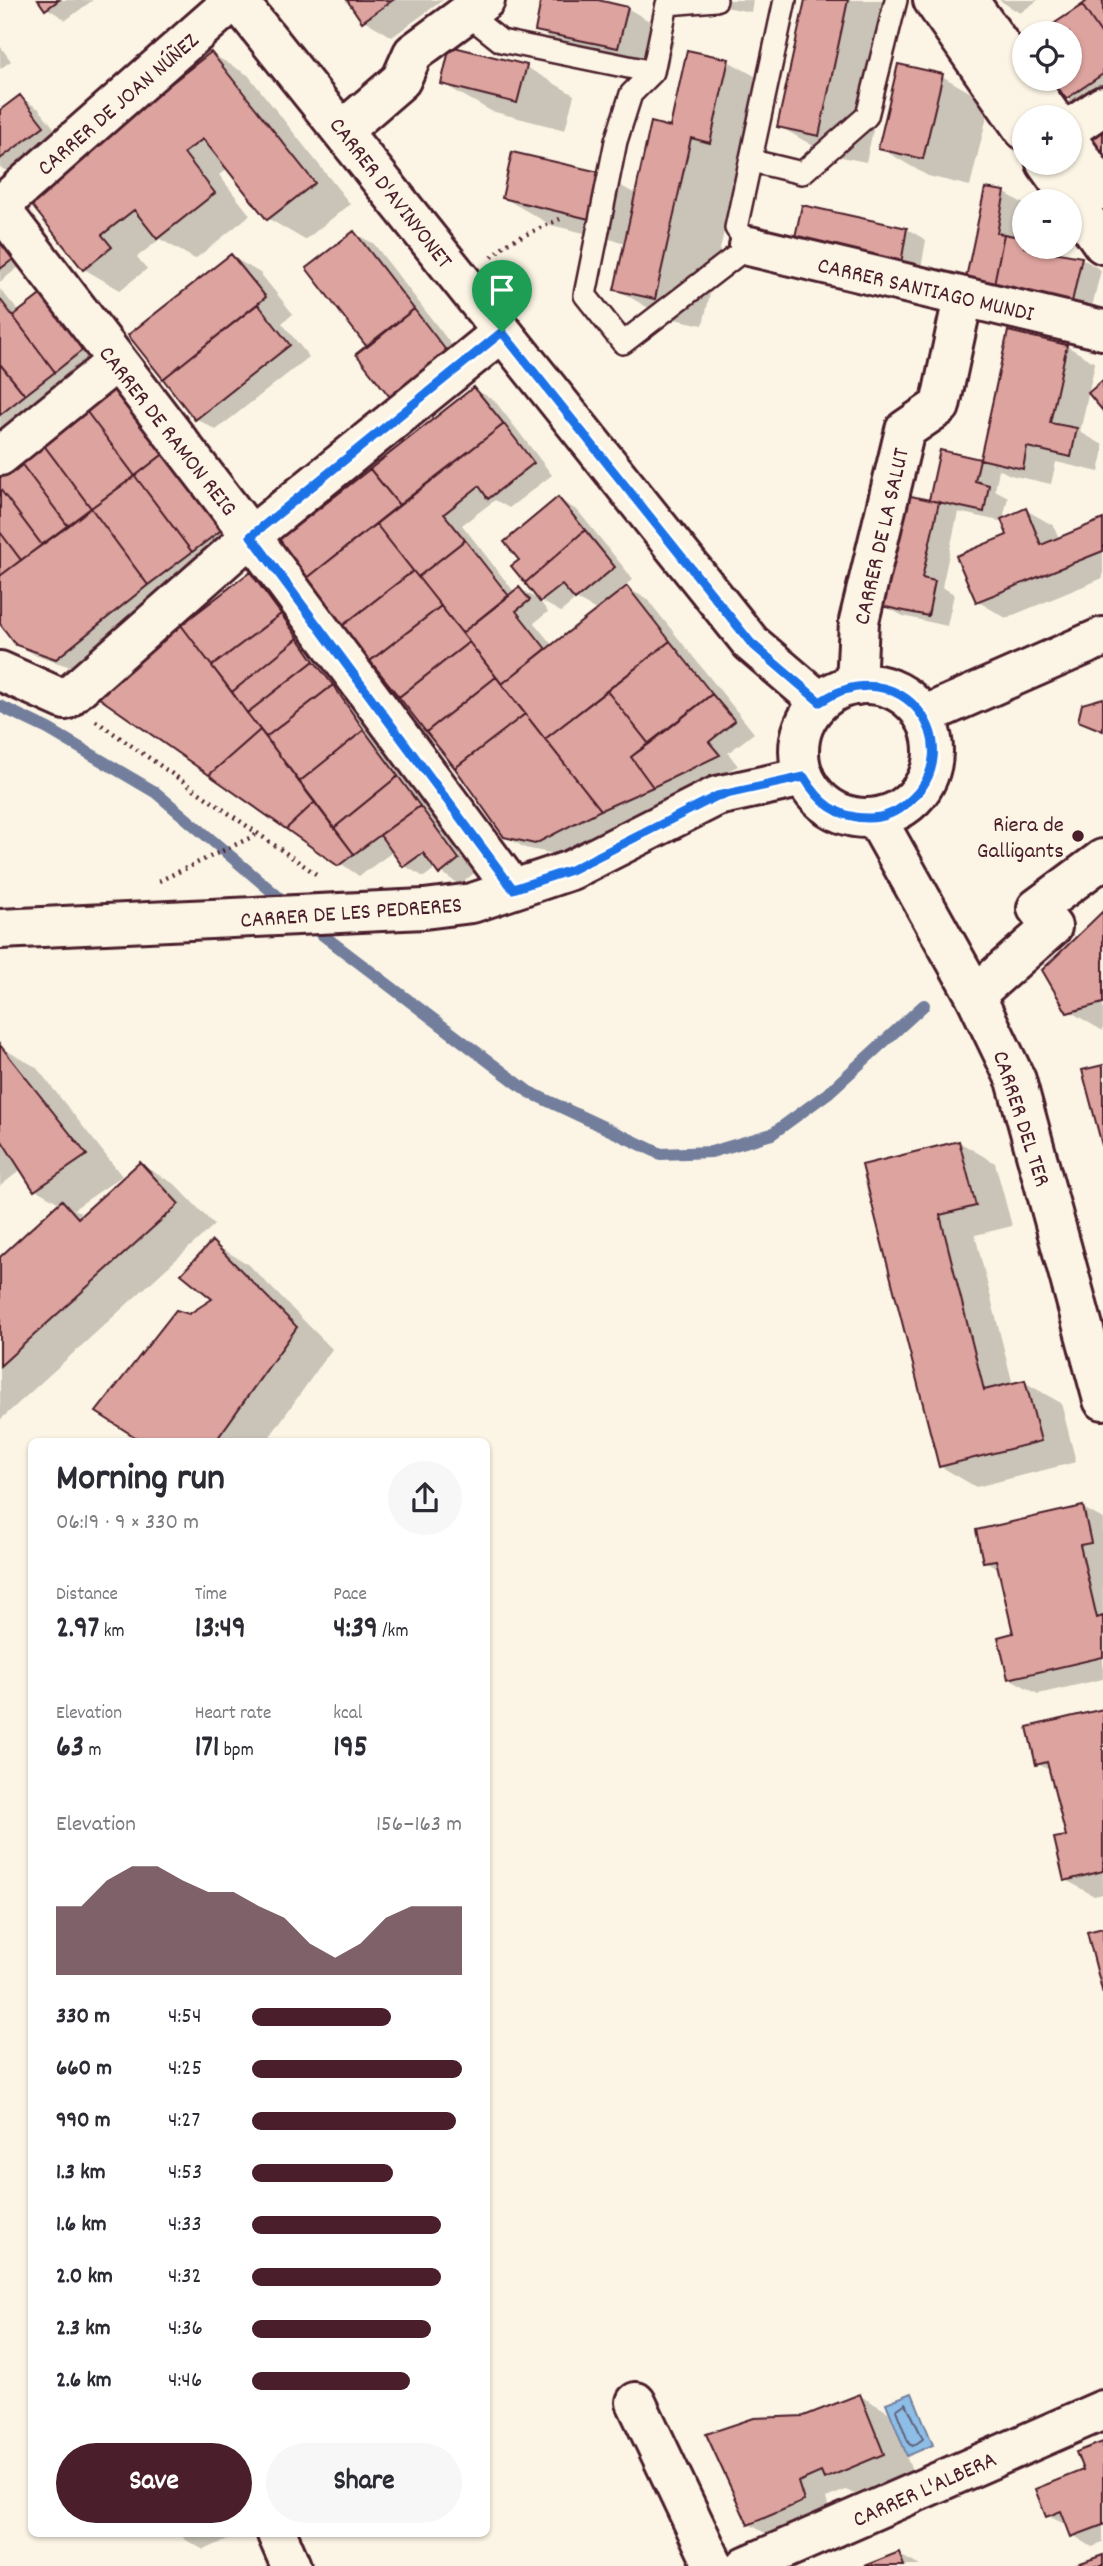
<!DOCTYPE html>
<meta charset="utf-8">
<style>
body{margin:0;font-family:Dekko,sans-serif;background:#f7f7f7;color:#2b2b33;height:100vh;display:flex;flex-direction:column;font-size:26px;white-space:nowrap}
*{box-sizing:border-box;margin:0}
p{font-size:23px;color:#7c7c81}
.icon{flex:none;width:38px;height:38px;fill:none;stroke:currentColor;stroke-width:2;stroke-linecap:round;stroke-linejoin:round}
.map{position:relative;flex:1;overflow:hidden}
.side{position:absolute;left:28px;top:1438px;width:462px;height:1099px;display:flex;flex-direction:column;background:#fff;border-radius:10px;box-shadow:0 2px 5px #0004}
.side>*{flex:none}
.tools{position:absolute;left:1012px;top:21px;display:grid;gap:14px}
.tools a{display:grid;place-items:center;width:70px;height:70px;border-radius:50%;background:#fff;box-shadow:0 2px 5px #0004;font-size:35px}
.pin{position:absolute;display:grid;place-items:center;width:60px;height:60px;color:#fff;margin:-72px -30px;border-radius:50% 50% 50% 0;rotate:-45deg;box-shadow:0 0 7px #0007}
.pin .icon{rotate:45deg}
.round{display:grid;place-items:center;flex:none;width:74px;height:74px;border-radius:37px;background:#f7f7f7}
.summary{display:flex;align-items:center;justify-content:space-between;height:119px;padding:0 28px}
h1{font-size:38px;font-weight:800;line-height:52px}
.stats{display:grid;grid-template-columns:repeat(3,1fr);gap:10px;height:119px;padding:7px 28px}
.stats div{display:grid;align-content:center}
.stats b{font-size:30px;font-weight:800}
.stats small{font-size:19px;font-weight:400}
.stats p{font-size:19px}
.chart{height:196px;padding:14px 28px}
.chart p{display:flex;justify-content:space-between}
.chart svg{width:100%;height:126px;margin-top:7px;fill:#4a1f2b;opacity:.7}
.button{display:flex;gap:14px;margin-top:auto;padding:14px 28px}
.button a{flex:1;height:80px;border-radius:42px;background:#4a1f2b;color:#fff;font-size:28px;font-weight:800;line-height:80px;text-align:center}
.button a+a{background:#f7f7f7;color:#2b2b33}
ul{padding:0 28px;list-style:none;font-size:23px}
li{display:grid;grid-template-columns:112px 84px 1fr;align-items:center;height:52px}
li i{height:18px;border-radius:9px;background:#4a1f2b}
.map>svg:first-child{display:block}
.water{fill:#8cbee8;stroke:#727e9c;stroke-width:2}
.shadow{fill:#0003}
.lines{fill:none;stroke-linecap:round;stroke-linejoin:round}
.shore{stroke:#645f77;stroke-width:2}
.stream{stroke:#727e9c;stroke-width:12}
.building{fill:#dda39e;stroke:#4a1f2b;stroke-width:2}
.lane-casing{stroke:#4a1f2b;stroke-width:26}
.street-casing{stroke:#4a1f2b;stroke-width:44}
.secondary-casing{stroke:#4a1f2b;stroke-width:44}
.path{stroke:#4a1f2b;stroke-width:4.5;stroke-dasharray:2 5;stroke-linecap:butt}
.lane{stroke:#fcf5e5;stroke-width:21}
.street{stroke:#fcf5e5;stroke-width:38}
.secondary{stroke:#fcf5e5;stroke-width:38}
.route-casing{stroke:#fff;stroke-width:14}
.route{stroke:#1a73e8;stroke-width:9}
.poi-dot{fill:#4a1f2b;stroke:#fcf5e5;stroke-width:2.5}
.labels{text-anchor:middle;stroke-width:5;stroke-linejoin:round;paint-order:stroke}
.street-label{font-size:23px;fill:#4a1f2b;stroke:#fcf5e5}
.poi-label{font-size:23px;fill:#4a1f2b;stroke:#fcf5e5;text-anchor:end}
</style>
<div class="map">
<svg width="1103" height="2566" viewBox="0 0 1103 2566">
<rect width="100%" height="100%" fill="#fcf5e5"/>
<filter id="ink" filterUnits="userSpaceOnUse"><feTurbulence type="fractalNoise" baseFrequency=".0143" numOctaves="2"/><feDisplacementMap in="SourceGraphic" scale="14" xChannelSelector="R" yChannelSelector="G"/><feConvolveMatrix kernelMatrix="1 2 1 2 8 2 1 2 1" color-interpolation-filters="sRGB"/></filter>
<g filter="url(#ink)">
<path class="water" d="M912,2393L933,2445L907,2456L886,2403Z"/>
<path class="shadow" d="M40,0H93L66,20L47,8Z
M349,0H443L392,37L364,20Z
M543,0H589L627,8L675,36L666,75L585,58L537,30Z
M690,0H753L751,12Z
M806,0H902L866,162L827,154L779,126Z
M999,0H1038L1020,13Z
M1091,0H1103V98L1087,109L1067,98L1054,79H1069V33H1043Z
M0,46L11,61L0,69Z
M212,54L248,75L350,204L305,240L269,219L228,168L219,175L250,215L195,259L160,239L137,257L147,269L120,290L84,269L29,199Z
M728,61L776,88L758,169L739,165L703,325L664,317L616,289L626,243L551,225L504,198L514,154L599,173L637,195Z
M526,67L574,95L565,130L491,111L443,84Z
M942,76L990,104L970,186L928,176L880,148Z
M20,97L39,109L62,138L13,175L0,167V112Z
M986,190L1005,193L1024,204L1021,219L1024,247H1050L1049,251L1081,258L1101,270L1091,311L988,288L968,277Z
M803,207L907,229L926,240L920,274L816,247L797,236Z
M354,233L374,244L467,365L411,407L391,396L369,347Z
M0,236L24,263L0,282Z
M231,256L260,273L293,314L282,323L309,357L216,430L197,419L131,335Z
M0,289L20,313L104,360L0,441Z
M1009,333L1067,346L1095,363L1080,432L1103,445V454L1099,472L1056,462L1051,484L1010,475L999,469L995,490L1008,497L1003,519L1026,510L1054,526L1059,539L1103,521V578L1006,618L977,601L1009,536L1004,522L958,512L942,587L954,594L947,626L903,616L883,605L930,502L941,452L981,461Z
M116,386L242,540L77,669L37,656L17,644L0,621V472Z
M474,389L494,400L552,475L509,508L495,500L462,525L515,593L520,589L539,600L548,612L534,623L553,646L598,611L576,599L561,612L541,601L513,567L521,560L558,499L578,511L633,579L616,593L618,595L627,588L647,599L754,733L728,753L738,766L555,854L525,848L505,836L279,543Z
M251,574L270,585L477,871L459,885L436,868L424,877L405,866L394,851L359,876L95,693Z
M1103,913V1031L1069,1011Z
M0,1047L36,1067L122,1176L74,1209L84,1215L140,1164L176,1185L214,1225L0,1420V1259L61,1204L35,1189L22,1169L0,1186Z
M959,1142L995,1163L1012,1226L975,1235L1013,1385L1024,1382L1061,1403L1076,1462L976,1487L940,1466L864,1166Z
M212,1243L248,1264L332,1349L266,1442H146L190,1316L215,1299Z
M1083,1508L1103,1519V1679L1038,1694L1009,1678L1015,1634L1001,1570L985,1561Z
M1103,1710V1894L1094,1896L1066,1880L1068,1837L1051,1771L1038,1764Z
M859,2395L888,2412L912,2471L854,2494L846,2490L826,2498L831,2517L778,2540L749,2524L804,2418Z
M1103,2444V2543L1092,2547L1073,2535L1069,2526L1048,2516L1085,2471Z
M182,2534H240L204,2550L184,2539Z
M898,2554L920,2566H868Z"/>
<g class="lines">
<path class="shore" d="M906,2403L923,2439L913,2446L909,2444L896,2410Z"/>
<path class="stream" d="M0,706L48,729L155,792L289,906
M307,923L529,1092L661,1154L711,1152L772,1134L828,1093L924,1005"/>
</g>
<path class="building" d="M38,0H59L45,10Z
M347,0H393L362,22Z
M541,0H598L628,7L618,48L535,31Z
M805,0H848L819,136L777,127Z
M1088,0H1103V36L1082,5Z
M1082,5L1103,36V74L1066,99L1052,79H1069V33H1040Z
M450,46L527,65L517,103L441,84Z
M687,50L729,59L710,143L691,138L655,299L614,290L651,122L670,127Z
M211,52L315,183L267,220L203,139L184,153L215,193L157,239L134,210L102,235L112,247L83,270L26,198Z
M898,64L943,74L923,159L878,149Z
M20,95L44,126L0,159V110Z
M1103,132V156L1092,140Z
M512,152L599,172L589,219L502,198Z
M985,188L1005,191L997,233L1004,234L994,284L966,278Z
M802,205L907,228L901,264L795,237Z
M1018,217L1024,218V247L1082,257L1072,302L994,284L1004,234L1014,236Z
M354,231L414,309L367,347L306,268Z
M0,236L16,257L0,269Z
M231,254L266,297L163,379L128,335Z
M43,293L85,348L55,372L13,316Z
M0,299L55,372L25,395L0,364Z
M258,304L290,345L195,420L163,379Z
M414,309L448,353L390,397L356,354Z
M1008,331L1067,345L1050,423L1077,428L1071,457L1027,447L1023,469L980,459Z
M0,364L25,395L0,415Z
M1103,380V411L1088,393Z
M116,384L166,452L135,476L84,408Z
M474,387L504,424L399,505L370,469Z
M84,408L135,476L91,508L40,440Z
M504,424L534,463L488,499L479,486L444,514L465,540L418,577L376,524Z
M40,440L91,508L68,526L17,458Z
M940,450L980,459L975,481L989,485L984,512L929,500Z
M166,452L224,528L192,552L135,476Z
M17,458L68,526L42,545L0,489V470Z
M370,469L399,505L306,579L276,542Z
M135,476L192,552L148,585L91,508Z
M0,489L42,545L21,560L0,532Z
M906,495L939,502L922,578L935,581L928,616L881,606Z
M558,497L585,530L525,583L511,566L519,560L504,542Z
M91,508L148,585L56,659L16,645L0,624V576Z
M1026,508L1041,545L1103,519V551L976,602L956,556L1007,535L1001,519Z
M376,524L413,571L342,626L306,579Z
M585,530L615,567L575,600L562,585L540,602L525,583Z
M0,532L21,560L0,576Z
M465,540L509,596L462,633L418,577Z
M413,571L441,606L370,661L342,626Z
M250,572L281,614L212,666L181,625Z
M627,586L670,641L545,739L502,684Z
M519,587L530,600L516,611L546,649L502,684L462,633Z
M441,606L469,642L399,697L370,661Z
M281,614L298,638L232,692L212,666Z
M181,625L260,730L209,775L92,693Z
M298,638L314,661L247,713L232,692Z
M670,641L712,694L649,744L607,691Z
M469,642L496,677L426,732L399,697Z
M314,661L333,685L266,737L247,713Z
M496,677L525,714L455,768L426,732Z
M333,685L364,730L299,782L266,737Z
M607,691L649,744L631,757L653,787L601,810L545,739Z
M712,694L735,721L709,742L720,755L653,787L631,757Z
M1103,698V731L1078,721L1082,704Z
M525,714L601,810L535,844L504,837L455,768Z
M260,730L315,802L286,829L209,775Z
M364,730L398,776L334,828L299,782Z
M398,776L420,806L354,854L334,828Z
M315,802L354,854L338,866L286,829Z
M420,806L459,859L439,875L423,853L403,867L380,835Z
M1103,911V1003L1067,1013L1042,970Z
M0,1045L87,1155L34,1191L0,1138Z
M1103,1065V1149L1082,1070Z
M959,1141L976,1206L940,1215L984,1390L1025,1380L1041,1441L939,1467L862,1165Z
M140,1162L179,1204L0,1366V1257L62,1200L78,1218Z
M212,1241L297,1327L215,1442H143L96,1412L176,1310L189,1314L212,1299L181,1274Z
M1083,1506L1091,1543L1080,1545L1097,1618L1103,1616V1657L1008,1679L998,1637L1013,1633L996,1560L983,1562L976,1530Z
M1103,1709V1871L1064,1881L1054,1838L1066,1836L1047,1762L1036,1765L1027,1727Z
M1103,1928V1994L1087,1932Z
M860,2394L884,2454L824,2479L821,2472L798,2482L804,2501L748,2525L706,2434L754,2418L804,2416Z
M1103,2442V2525L1071,2537L1061,2511L1046,2517L1035,2489L1083,2470L1076,2452Z
M899,2552L904,2566H864Z
M1103,2555V2566H1072Z"/>
<g class="lines">
<defs>
<path id="lane" d="M716,0L667,4L653,72L631,94L616,141L585,295L623,343L749,246L736,228L785,0
M467,14L501,41L653,72
M752,161L802,173L867,116L896,0"/>
<path id="street" d="M933,0L1024,130
M968,0L1024,78
M1025,79L1052,117
M1069,129L1103,106
M343,130L401,80L413,53L485,0
M1069,141L1103,190
M1046,163L1103,244
M0,206L234,0
M0,208L251,536L513,889
M749,246L1103,330
M0,456L116,362
M0,671L65,700L251,536L502,332
M856,685L859,621L905,430L940,406L963,298
M923,716L1103,637
M0,929L424,909L472,903L571,870L717,796L804,777
M975,995L1052,927L1037,908L1103,859
M636,2402L714,2566
M277,2534L291,2566
M746,2566L1103,2410"/>
<path id="secondary" d="M237,0L751,643L820,702
M799 751a67 67 0 1 1 134 0a67 67 0 1 1-134 0Z
M876,818L975,995L1016,1080L1103,1400"/>
</defs>
<use href="#lane" class="lane-casing"/>
<use href="#street" class="street-casing"/>
<use href="#secondary" class="secondary-casing"/>
<path class="path" d="M492,257L507,243L560,219
M96,721L316,874
M159,881L258,834"/>
<use href="#lane" class="lane"/>
<use href="#street" class="street"/>
<use href="#secondary" class="secondary"/>
</g>
</g>
<g class="lines" filter="url(#ink)">
<defs>
<path id="route" d="M502,332L751,643L820,702C902,647 974,749 907,803C896,813 883,818 868,818C837,818 819,802 804,777L717,796L571,870L513,889L251,536Z"/>
</defs>
<use href="#route" class="route-casing"/>
<use href="#route" class="route"/>
</g>
<circle class="poi-dot" cx="1078" cy="836" r="7"/>
<g class="labels">
<g class="street-label">
<text transform="translate(117 103) rotate(-41)" y="8">CARRER DE JOAN NÚÑEZ</text>
<text transform="translate(392 192) rotate(52)" y="8">CARRER D'AVINYONET</text>
<text transform="translate(926 288) rotate(13)" y="8">CARRER SANTIAGO MUNDI</text>
<text transform="translate(169 430) rotate(52)" y="8">CARRER DE RAMON REIG</text>
<text transform="translate(880 536) rotate(-77)" y="8">CARRER DE LA SALUT</text>
<text transform="translate(351 911) rotate(-4)" y="8">CARRER DE LES PEDRERES</text>
<text transform="translate(1023 1118) rotate(72)" y="8">CARRER DEL TER</text>
<text transform="translate(924 2488) rotate(-24)" y="8">CARRER L'ALBERA</text>
</g>
<g class="poi-label">
<text x="1064" y="831">Riera de<tspan x="1064" dy="26">Galligants</tspan></text>
</g>
</g>
</svg>
<div class="tools">
<a><svg class="icon" aria-label="locate" viewBox="0 0 24 24"><circle cx="12" cy="12" r="6"/><path d="M12 2v4M12 18v4M2 12h4M18 12h4"/></svg></a>
<a>+</a>
<a>−</a>
</div>
<div class="pin" style="left:502px;top:332px;background:#1e9e55"><svg class="icon" aria-label="arrive" viewBox="0 0 24 24"><path d="M6 21V4h12l-3 4 3 4H6"/></svg></div>
<section class="side">
<div class="summary"><div><h1>Morning run</h1><p>06:19 · 9 × 330 m</p></div><a class="round"><svg class="icon" aria-label="share" viewBox="0 0 24 24"><path d="M12 15V3M7 8l5-5 5 5M5 13v7h14v-7"/></svg></a></div>
<div class="stats">
<div><p>Distance</p><b>2.97<small> km</small></b></div>
<div><p>Time</p><b>13:49</b></div>
<div><p>Pace</p><b>4:39<small> /km</small></b></div>
</div>
<div class="stats">
<div><p>Elevation</p><b>63<small> m</small></b></div>
<div><p>Heart rate</p><b>171<small> bpm</small></b></div>
<div><p>kcal</p><b>195</b></div>
</div>
<div class="chart"><p><span>Elevation</span>156–163 m</p>
<svg viewBox="0 0 160 44" preserveAspectRatio="none"><path d="M0 44V20L10 20L20 11L30 6L40 6L50 11L60 15L70 15L80 20L90 24L100 33L110 38L120 33L130 24L140 20L150 20L160 20V44z"/></svg>
</div>
<ul>
<li><b>330 m</b>4:54<i style="width:66%"></i></li>
<li><b>660 m</b>4:25<i style="width:100%"></i></li>
<li><b>990 m</b>4:27<i style="width:97%"></i></li>
<li><b>1.3 km</b>4:53<i style="width:67%"></i></li>
<li><b>1.6 km</b>4:33<i style="width:90%"></i></li>
<li><b>2.0 km</b>4:32<i style="width:90%"></i></li>
<li><b>2.3 km</b>4:36<i style="width:85%"></i></li>
<li><b>2.6 km</b>4:46<i style="width:75%"></i></li>
</ul>
<div class="button"><a>Save</a><a>Share</a></div>
</section>
</div>
